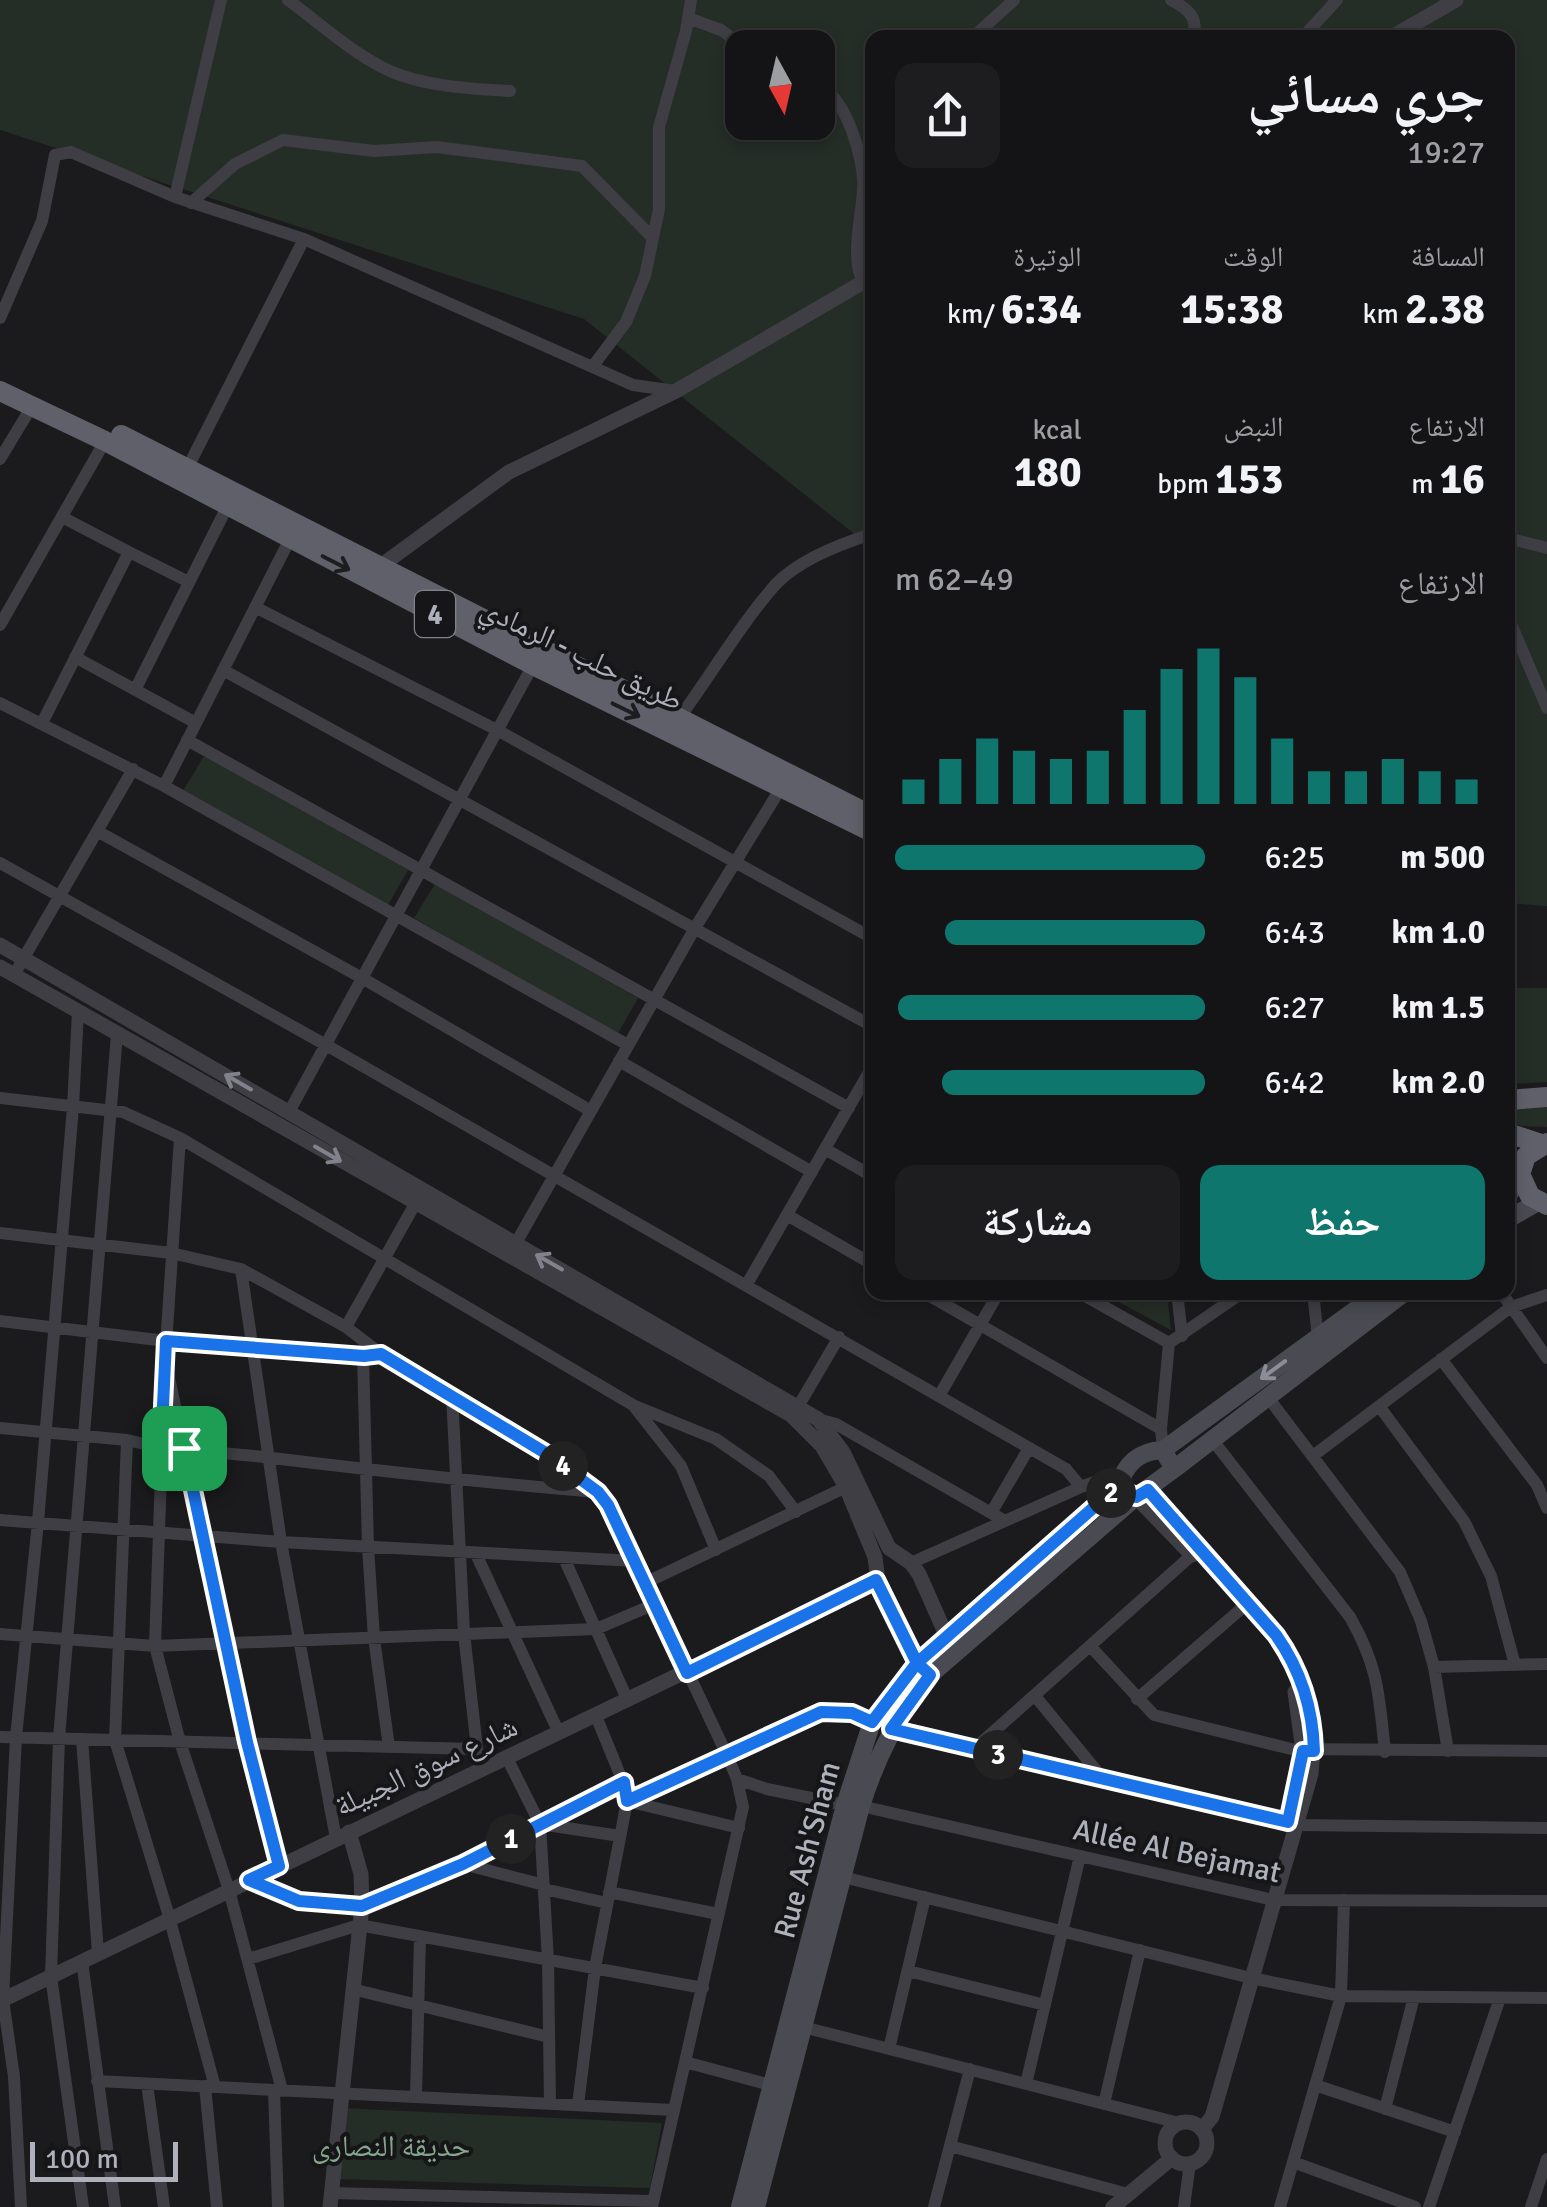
<!DOCTYPE html>
<html lang="ar">
<meta charset="utf-8">
<style>
body{margin:0;font-family:Signika,"Noto Naskh Arabic",sans-serif;background:#1d1d1f;color:#f1f3f6;direction:rtl;height:100vh;display:flex;flex-direction:column;font-size:38px;white-space:nowrap}
*{box-sizing:border-box;margin:0}
p{font-size:32px;color:#9d9ea1}
.icon{flex:none;width:55px;height:55px;fill:none;stroke:currentColor;stroke-width:2;stroke-linecap:round;stroke-linejoin:round}
.map{position:relative;flex:1;overflow:hidden;direction:ltr}
.panel{position:absolute;left:865px;top:30px;width:650px;height:1270px;display:flex;flex-direction:column;background:#141416;border-radius:20px;box-shadow:0 5px 15px #0003,0 0 0 2px #333335;direction:rtl}
.panel>*{flex:none}
.needle{width:65px;rotate:172deg}
.tools{position:absolute;left:725px;top:30px;display:grid;gap:20px}
.tools a{display:grid;place-items:center;width:110px;height:110px;border-radius:20px;background:#141416;box-shadow:0 5px 15px #0003,0 0 0 2px #333335;font-size:50px}
.scale{position:absolute;left:30px;bottom:25px;width:148px;box-sizing:border-box;padding-left:10px;border:5px solid #aeb0bc;border-top:0;font-size:28px;line-height:35px;white-space:nowrap;color:#aeb0bc;-webkit-text-stroke:8px #161618;paint-order:stroke}
.pin{position:absolute;display:grid;place-items:center;width:85px;height:85px;color:#fff;margin:-42px;border-radius:20px;box-shadow:0 5px 15px #0006}
.km{position:absolute;width:50px;height:50px;margin:-25px;border-radius:50%;background:#222;color:#fff;font-size:28px;line-height:50px;text-align:center}
.round{display:grid;place-items:center;flex:none;width:105px;height:105px;border-radius:20px;background:#1d1d1f}
.headline{display:flex;align-items:center;justify-content:space-between;height:170px;padding:0 30px}
h1{font-size:55px;font-weight:700;line-height:75px}
.stats{display:grid;grid-template-columns:repeat(3,1fr);gap:15px;height:170px;padding:10px 30px}
.stats div{display:grid;align-content:center}
.stats b{font-size:42px;font-weight:700}
.stats small{font-size:28px;font-weight:400}
.stats p{font-size:28px}
.chart{height:280px;padding:20px 30px}
.chart p{display:flex;justify-content:space-between}
.chart svg{width:100%;height:180px;margin-top:10px;stroke:#0f766e;stroke-width:6}
.primary-button{display:flex;gap:20px;margin-top:auto;padding:20px 30px}
.primary-button a{flex:1;height:115px;border-radius:20px;background:#0f766e;color:#fff;font-size:40px;font-weight:700;line-height:115px;text-align:center}
.primary-button a+a{background:#1d1d1f;color:#f1f3f6}
ul{padding:0 30px;list-style:none;font-size:32px}
li{display:grid;grid-template-columns:160px 120px 1fr;align-items:center;height:75px}
li i{height:25px;border-radius:12px;background:#0f766e}
.map>svg:first-child{display:block}
.green{fill:#252d27;fill-rule:evenodd}
.lines{fill:none;stroke-linecap:round;stroke-linejoin:round}
.minor{stroke:#3e3e44;stroke-width:12}
.tertiary{stroke:#3e3e44;stroke-width:15}
.secondary{stroke:#4a4b52;stroke-width:18}
.trunk{stroke:#60606a;stroke-width:20}
.oneway{stroke:#1d1d20}
.oneway2{stroke:#81828c}
.oneway3{stroke:#8b8d97}
.route-casing{stroke:#fff;stroke-width:20}
.route{stroke:#1a73e8;stroke-width:12}
.labels{text-anchor:middle;stroke-width:8;stroke-linejoin:round;paint-order:stroke}
.shield{fill:#161618;stroke:#80828b;stroke-width:2.5}
.shield-label{font-size:28px;font-weight:bold;fill:#aeb0bc}
.street-label{font-size:30px;fill:#aeb0bc;stroke:#161618}
.park-label{font-size:30px;fill:#86a68d;stroke:#161618}
</style>
<div class="map">
<svg width="1547" height="2207" viewBox="0 0 1547 2207">
<rect width="100%" height="100%" fill="#1b1b1d"/>
<path class="green" d="M0,0H1547V906L1508,903V38H872V548L584,319L0,130ZM742,48H818V122H742Z
M204,756L408,870L387,907L183,791Z
M435,884L638,998L617,1035L414,918Z
M1508,988H1547V1082L1508,1084Z
M1547,1104V1127L1521,1126L1508,1121V1106Z
M1102,1293H1167L1171,1330Z
M341,2108L662,2123L650,2188L338,2179Z"/>
<g class="lines">
<path class="minor" d="M221,0L175,197L304,239L633,385L676,391
M288,0C321,24 362,62 400,75C435,87 474,89 510,91
M1171,0C1188,9 1199,17 1193,38
M688,18L721,30L746,48
M972,38L1014,0
M1302,38L1337,0
M818,85C846,97 865,159 863,189C862,216 850,257 863,282
M191,203L235,164L283,140L374,151L437,147L582,166L653,238
M0,318L42,221L55,155L71,152L175,197
M593,366L626,322L645,276L659,209V127L686,31L691,0
M0,459L32,406
M188,467L304,239
M1508,538L1547,548
M129,552L189,582
M255,607L497,730L872,938
M1508,617L1547,708
M0,625L105,441
M75,657L196,723
M223,670L872,1026
M135,690L227,507
M0,703L164,786L628,1045
M680,717C710,676 743,621 776,584C800,559 840,544 872,534
M42,723L129,552L62,517
M187,740L849,1108
M164,786L290,539
M97,831L362,978L591,1111
M0,863L326,1045L1066,1469L1081,1487
M14,975L133,769
M619,1061L812,1172
M0,1098L123,1112L180,1138L633,1405L681,1466L716,1550
M289,1112L533,665
M180,1138L165,1359L247,1742L279,1866
M825,1149L872,1176
M787,1215L872,1264
M0,1233L171,1253L241,1269L346,1327L381,1354L545,1452L598,1492L609,1505L726,1753L737,1779L743,1807L652,2207
M516,1243L695,928L782,786
M241,1269L281,1542L336,1839
M747,1284L872,1067
M923,1292L1161,1429L1163,1450
M1078,1292L1169,1343L1161,1429
M1177,1292L1182,1336
M1313,1292L1318,1338
M1501,1292L1547,1358
M0,1321L166,1341L369,1355
M346,1327L415,1204
M1169,1343L1243,1292
M363,1356L368,1547L374,1638L389,1747
M165,1359L155,1646L180,1742L229,1890L282,2090
M1441,1359L1537,1485L1547,1508
M452,1395L464,1633L477,1749L483,1769
M939,1396L999,1292
M1267,1396L1400,1572L1421,1621L1434,1667L1448,1751
M799,1405L839,1337
M635,1406L716,1439L769,1476L796,1512
M1379,1406L1464,1521L1491,1576L1515,1665
M818,1419L836,1424L1005,1521
M0,1428L127,1440
M1211,1438L1350,1617C1379,1668 1379,1696 1385,1752
M1314,1455L1511,1307L1547,1295
M991,1513L1029,1448
M0,1520L281,1542L635,1561
M476,1554L559,1733
M564,1558L628,1701
M911,1563L1081,1487L1108,1477L1121,1479
M645,1583L846,1487
M0,1634L155,1646L596,1629L655,1604
M1091,1647L1154,1715L1291,1749L1547,1751
M1434,1667L1547,1664
M1035,1696L1105,1781
M1137,1699L1241,1609
M891,1729L1288,1821
M0,1737L477,1749
M82,1739L98,1953
M974,1749L1192,1555
M507,1758L540,1824L548,1960L550,2104
M737,1779L767,1789L845,1805
M861,1806L1273,1900L1547,1901
M540,1824L620,1836
M1297,1825L1547,1828
M739,1828L627,1801L821,1712L852,1713L872,1722
M463,1864L544,1885
M843,1877L1251,1978L1341,1996L1547,1998
M249,1881L299,1901L362,1906L463,1864L623,1782
M544,1889L607,1903
M609,1892L718,1914
M248,1959L359,1925L703,1988
M82,1961L115,2207
M908,1971L1045,2005
M352,1989L549,2037
M803,2027L1179,2123
M889,2049L925,1897
M685,2062L774,2086
M97,2081L673,2110
M147,2084L164,2207
M1026,2084L1080,1856
M1315,2085L1455,2132
M205,2086L217,2207
M215,2087L168,1913L115,1740L127,1440C174,1452 224,1452 272,1458C380,1471 487,1483 595,1492
M274,2090L278,2207
M416,2097L420,1937
M1104,2104L1140,1950
M578,2105L595,1968L627,1801L623,1782L596,1716
M1385,2109L1414,1997
M950,2146L1128,2194
M1293,2162L1415,2207
M331,2193L653,2201
M21,2207L14,2077L3,1999L16,1737L38,1522L73,1107L78,1012
M83,2207L51,1976L59,1738L117,1034
M934,2207L970,2069
M1184,2207L1190,2163
M1280,2207L1341,1996L1344,1900
M1429,2207L1500,1998
M1531,2207L1547,2159"/>
<path class="tertiary" d="M1390,38L1456,0
M382,565L509,472L676,391L872,277
M0,945L818,1419L843,1452L889,1548L911,1563L919,1574L951,1646
M0,967L791,1415L822,1446L846,1487L875,1557L879,1589L917,1663L924,1669
M1148,1490L1284,1647L1302,1685L1314,1738L1311,1774L1212,2117L1202,2129
M1136,1497L1192,1555
M1295,1692L1303,1751L1297,1788
M0,2001L876,1580
M1165 2143a21 21 0 1 1 42 0a21 21 0 1 1-42 0Z
M330,2207L362,1906L361,1874L349,1832
M1113,2207L1172,2158"/>
<path class="secondary" d="M1508,1195L1521,1179
M1508,1219L1538,1202
M1163,1450L1380,1292
M1174,1469L1405,1292
M740,2207L845,1805L872,1722L917,1663L1118,1486
M756,2207L861,1806C877,1756 897,1716 930,1675L1136,1497L1174,1469L1163,1450C1138,1451 1126,1464 1118,1486L1136,1497"/>
<path class="trunk" d="M0,391L105,441L533,665L872,832
M121,435L872,816
M1508,1100L1547,1097
M1508,1133L1541,1144
M1547,1143L1526,1156L1520,1174L1530,1196L1547,1205"/>
</g>
<defs><path id="oneway-shaft" d="M-6 0H5M1.5-3L5.5 0L1.5 3" fill="none" stroke-width="1.6" stroke-linecap="round" stroke-linejoin="round" transform="scale(2.5)"/></defs>
<g class="oneway">
<use href="#oneway-shaft" transform="translate(336 563) rotate(27)"/>
<use href="#oneway-shaft" transform="translate(626 710) rotate(26)"/>
</g>
<g class="oneway2">
<use href="#oneway-shaft" transform="translate(238 1082) rotate(-150)"/>
<use href="#oneway-shaft" transform="translate(328 1154) rotate(30)"/>
<use href="#oneway-shaft" transform="translate(549 1262) rotate(-150)"/>
</g>
<use class="oneway3" href="#oneway-shaft" transform="translate(1273 1370) rotate(144)"/>
<g class="lines">
<defs>
<path id="route" d="M184,1448L247,1742L279,1866L249,1880L299,1901L362,1906L463,1864L624,1782L627,1801L821,1712L852,1713L872,1722L917,1663L1118,1486L1136,1497L1148,1490L1276,1635C1300,1669 1313,1709 1314,1751H1303L1288,1822L891,1729L930,1675L917,1663L876,1580L687,1673L608,1505L598,1492L544,1452L381,1354L364,1356L166,1341L161,1449L184,1448"/>
</defs>
<use href="#route" class="route-casing"/>
<use href="#route" class="route"/>
</g>
<g class="labels">
<rect class="shield" x="415" y="591" width="40" height="46" rx="8"/>
<g class="shield-label">
<text x="435" y="624">4</text>
</g>
<g class="street-label">
<text transform="translate(582 654) rotate(26)" y="10">طريق حلب - الرمادي</text>
<text transform="translate(426 1766) rotate(-25)" y="10">شارع سوق الجبيلة</text>
<text transform="translate(807 1850) rotate(-75)" y="10">Rue Ash'Sham</text>
<text transform="translate(1177 1851) rotate(12)" y="10">Allée Al Bejamat</text>
</g>
<g class="park-label">
<text x="391" y="2156">حديقة النصارى</text>
</g>
</g>
</svg>
<div class="tools">
<a><svg class="needle" viewBox="-14 -14 28 28"><path d="M0-13l5 13h-10z" fill="#e53935"/><path d="M0 13l5-13h-10z" fill="#9d9ea1"/></svg></a>
</div>
<div class="scale">100 m</div>
<div class="pin" style="left:184px;top:1448px;background:#1e9e55"><svg class="icon" aria-label="arrive" viewBox="0 0 24 24"><path d="M6 21V4h12l-3 4 3 4H6"/></svg></div>
<b class="km" style="left:511px;top:1839px">1</b>
<b class="km" style="left:1111px;top:1493px">2</b>
<b class="km" style="left:998px;top:1755px">3</b>
<b class="km" style="left:563px;top:1466px">4</b>
<section class="panel">
<div class="headline"><div><h1>جري مسائي</h1><p>19:27</p></div><a class="round"><svg class="icon" aria-label="share" viewBox="0 0 24 24"><path d="M12 15V3M7 8l5-5 5 5M5 13v7h14v-7"/></svg></a></div>
<div class="stats">
<div><p>المسافة</p><b>2.38<small> km</small></b></div>
<div><p>الوقت</p><b>15:38</b></div>
<div><p>الوتيرة</p><b>6:34<small> /km</small></b></div>
</div>
<div class="stats">
<div><p>الارتفاع</p><b>16<small> m</small></b></div>
<div><p>النبض</p><b>153<small> bpm</small></b></div>
<div><p>kcal</p><b>180</b></div>
</div>
<div class="chart"><p><span>الارتفاع</span>49–62 m</p>
<svg viewBox="0 0 160 44" preserveAspectRatio="none"><path d="M5 44V38M15 44V33M25 44V28M35 44V31M45 44V33M55 44V31M65 44V21M75 44V11M85 44V6M95 44V13M105 44V28M115 44V36M125 44V36M135 44V33M145 44V36M155 44V38"/></svg>
</div>
<ul>
<li><b>500 m</b>6:25<i style="width:100%"></i></li>
<li><b>1.0 km</b>6:43<i style="width:84%"></i></li>
<li><b>1.5 km</b>6:27<i style="width:99%"></i></li>
<li><b>2.0 km</b>6:42<i style="width:85%"></i></li>
</ul>
<div class="primary-button"><a>حفظ</a><a>مشاركة</a></div>
</section>
</div>
